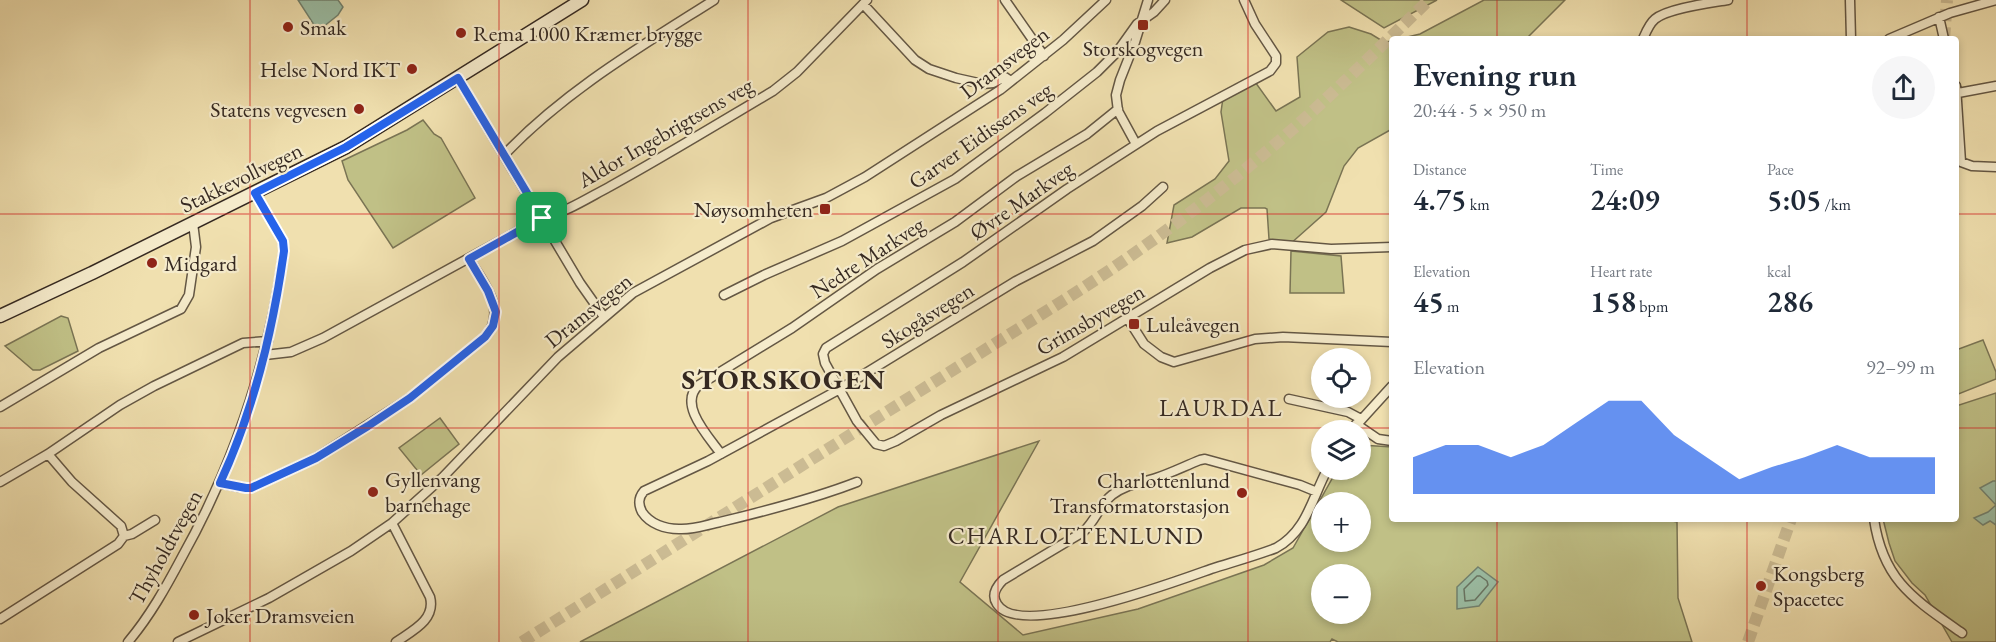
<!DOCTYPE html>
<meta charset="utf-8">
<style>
body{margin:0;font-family:"EB Garamond",serif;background:#f6f6f7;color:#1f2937;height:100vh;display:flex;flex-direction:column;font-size:22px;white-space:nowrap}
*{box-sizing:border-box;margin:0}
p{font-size:20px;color:#747a83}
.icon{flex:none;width:33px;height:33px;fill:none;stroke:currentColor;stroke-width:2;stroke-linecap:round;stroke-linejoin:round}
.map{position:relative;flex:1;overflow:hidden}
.sheet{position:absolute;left:1389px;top:36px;width:570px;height:486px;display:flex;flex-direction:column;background:#fff;border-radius:6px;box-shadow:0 3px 9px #0003}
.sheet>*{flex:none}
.tools{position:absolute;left:1311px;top:348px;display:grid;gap:12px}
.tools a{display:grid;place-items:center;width:60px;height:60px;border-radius:50%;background:#fff;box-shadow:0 3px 9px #0003;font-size:30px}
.pin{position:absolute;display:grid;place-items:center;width:51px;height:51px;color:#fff;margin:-26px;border-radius:12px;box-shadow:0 3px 9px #0006}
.round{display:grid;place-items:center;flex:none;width:63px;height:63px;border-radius:32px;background:#f6f6f7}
.overview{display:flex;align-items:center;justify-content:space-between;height:102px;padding:0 24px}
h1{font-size:33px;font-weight:600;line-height:45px}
.stats{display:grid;grid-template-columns:repeat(3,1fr);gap:9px;height:102px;padding:6px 24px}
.stats div{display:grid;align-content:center}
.stats b{font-size:30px;font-weight:600}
.stats small{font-size:16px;font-weight:400}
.stats p{font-size:16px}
.chart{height:168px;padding:12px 24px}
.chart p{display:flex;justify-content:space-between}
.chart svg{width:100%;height:108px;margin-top:6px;fill:#2563eb;opacity:.7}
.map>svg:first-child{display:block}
.green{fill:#c0c086;stroke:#7a7454;stroke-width:1.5;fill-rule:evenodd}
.water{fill:#9bbea5;stroke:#728270;stroke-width:1.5}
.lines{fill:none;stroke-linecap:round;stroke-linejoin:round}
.shore{stroke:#687463;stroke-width:1.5}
.primary-tunnel{stroke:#cbbb93;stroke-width:12;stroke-dasharray:12 6;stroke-linecap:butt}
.street-casing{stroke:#645744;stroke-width:11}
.secondary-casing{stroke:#352921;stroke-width:15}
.street{stroke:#f5ebcb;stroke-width:8}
.secondary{stroke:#f5ebcb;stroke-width:12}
.route-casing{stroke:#fff;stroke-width:12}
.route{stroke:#2563eb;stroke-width:8}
.grid{fill:none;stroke:#d62828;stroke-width:1.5;stroke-opacity:0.55}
.poi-dot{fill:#8f2418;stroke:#f5ebcb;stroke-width:2}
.labels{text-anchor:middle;stroke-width:4.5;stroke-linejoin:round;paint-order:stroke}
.poi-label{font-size:22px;fill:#352921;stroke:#f5ebcb;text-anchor:start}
.street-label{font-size:22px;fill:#352921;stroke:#f5ebcb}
.neighbourhood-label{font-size:24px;letter-spacing:1.5px;fill:#352921;stroke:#f5ebcb}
.district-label{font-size:28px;font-weight:bold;letter-spacing:1.5px;fill:#352921;stroke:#f5ebcb}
</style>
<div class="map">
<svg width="1996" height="642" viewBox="0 0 1996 642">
<rect width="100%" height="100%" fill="#f0e0af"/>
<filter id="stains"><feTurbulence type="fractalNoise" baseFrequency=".00333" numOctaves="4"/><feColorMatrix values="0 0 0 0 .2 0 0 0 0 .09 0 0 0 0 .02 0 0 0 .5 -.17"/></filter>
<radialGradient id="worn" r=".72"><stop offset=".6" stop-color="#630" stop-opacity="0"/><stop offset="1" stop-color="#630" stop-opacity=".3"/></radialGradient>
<path class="green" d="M1341,0H1437L1384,28Z
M1484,0H1565L1526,39H1399L1420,34Z
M1349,27L1371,34L1384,42L1392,41V129L1358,148L1344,166L1326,212L1289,245L1269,239L1267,209L1265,208H1241L1192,237L1167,243L1174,205L1215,179L1229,161L1221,112L1223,98L1253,79L1276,111L1300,97L1297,57L1328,32Z
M423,120L434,134L441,138L475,198L393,248L348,180L342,161L407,130Z
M1291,251L1341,256L1344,293H1290Z
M61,316L68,318L78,351L40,370H33L5,346Z
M1983,340L1996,372V379L1956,395V350Z
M1996,393V642H1952L1925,595L1912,583L1895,561L1889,543L1883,519H1956V406Z
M440,418L459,444L421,475L399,448Z
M1039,441L960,582L1023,635L1138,609L1264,565L1293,548L1337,470H1360L1361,445L1392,447V519H1663L1677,522L1678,598L1692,642H1338L1332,639L1330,642H580L838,507ZM1322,502H1360V542H1322ZM1322,574H1360V614H1322Z"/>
<path class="water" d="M298,0H338L343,7L338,15L318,31Z
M1993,481H1996V525L1990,521L1983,525L1974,518L1988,512L1996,505L1980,488Z
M1478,567L1498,582L1479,606L1457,609V587Z"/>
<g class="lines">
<path class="shore" d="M1477,576H1480L1487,581L1488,585L1475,600L1465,601L1464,589Z"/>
<path class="primary-tunnel" d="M1944,39L1947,0
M522,642L1064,300C1145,249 1222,191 1294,128C1340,87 1384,43 1429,0
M1748,642L1791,519"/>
<defs>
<path id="street" d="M1005,0L1044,56
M1244,0L1255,24L1276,56V63L1270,71L1157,131L1067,189L963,262L826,348L823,354L825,363L857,421L876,444L884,446L896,441L941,415L1063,357L1210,268L1245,250L1272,244L1331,249L1392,247
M1850,0L1851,39
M863,4L915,60L929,69L956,78L983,84L993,83L1005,77L1011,81
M1939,17L1944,39
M1643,39C1646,32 1649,24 1655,19C1668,8 1711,3 1728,0
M1889,39L1950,13L1996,0
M458,78L580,283L604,317
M1956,86L1961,162L1972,166L1996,167
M1958,93L1996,86
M1136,144L1118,111L1116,95L1120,80L1135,42L1148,0
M504,155C565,91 640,47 714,0
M724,295L764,275L842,241L955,179L1045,113L1097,72L1117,52L1137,24L1154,12L1165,0
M1128,319L1144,344L1161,357L1174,362L1255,339L1283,337L1392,342
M265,355L291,352L323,338L542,218C565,213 588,198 609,187C665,156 719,123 773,91L797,72L867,0
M1289,399L1348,412L1361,419
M0,407L99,348L181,309L189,295L196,247L193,223
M1356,424L1378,439L1392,441
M1352,430L1392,386
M721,454C709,437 677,404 699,385L792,328L877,269L955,222L1017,176L1087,134L1118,109
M0,482L48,454L120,405L154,386L243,343L268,341
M857,482C813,499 766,511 720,522C706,525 692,530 679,529C665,529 650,524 642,512C638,504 638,498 644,491L708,461L840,389L1016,281L1093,241L1142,206L1163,187
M220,483L239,487L251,488L316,458L410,398L485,337C508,311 484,283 469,259
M1317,492L1300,485L1205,459L1200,460C1185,466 1171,473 1156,478C1141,483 1124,485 1112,495C1100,504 1095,522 1083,532L1003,580C996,587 991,595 997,604C1019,640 1177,581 1211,569C1233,562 1255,556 1276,548C1307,531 1312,498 1327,470
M1874,519C1883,581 1914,599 1962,633
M392,523L430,597C436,620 412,631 396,642
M124,536L132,534L155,520
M0,619L118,544L124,536L121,526L72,482L48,454
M128,642C150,616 166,587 182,557C235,462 269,359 284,251L283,241L255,193
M178,642L269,598L351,551L392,523L443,477L558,357L633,293L771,218L826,198L865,177L1000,90L1063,40L1106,0"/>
<path id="secondary" d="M0,316L92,273L346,147L582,0"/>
</defs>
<use href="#street" class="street-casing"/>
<use href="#secondary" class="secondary-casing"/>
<use href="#street" class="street"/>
<use href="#secondary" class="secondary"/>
</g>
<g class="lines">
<defs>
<path id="route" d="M458,78L542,218L469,259L488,291L496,312L493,326L485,337L410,398L368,426L316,458L251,488H246L220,483C254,410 273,330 284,251L283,241L255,193L346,147Z"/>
</defs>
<use href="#route" class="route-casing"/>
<use href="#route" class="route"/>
</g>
<path class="grid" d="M250,0V642M499,0V642M748,0V642M998,0V642M1248,0V642M1497,0V39M1747,0V39M0,214H1392M1956,214H1996M0,428H1392M1956,428H1996M1497,519V642M1747,519V642"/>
<g class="poi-dot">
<rect x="1137" y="19" width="12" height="12" rx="3"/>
<circle cx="288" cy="27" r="6"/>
<circle cx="461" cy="33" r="6"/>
<circle cx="412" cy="69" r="6"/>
<circle cx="359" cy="109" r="6"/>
<rect x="819" y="203" width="12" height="12" rx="3"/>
<circle cx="152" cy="263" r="6"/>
<rect x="1128" y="318" width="12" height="12" rx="3"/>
<circle cx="373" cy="492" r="6"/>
<circle cx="1242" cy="493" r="6"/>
<circle cx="1761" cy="586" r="6"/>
<circle cx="194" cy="615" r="6"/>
</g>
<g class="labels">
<g class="poi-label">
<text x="300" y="35">Smak</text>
<text x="473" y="41">Rema 1000 Kræmer brygge</text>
<text x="1143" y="56" text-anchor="middle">Storskogvegen</text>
<text x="400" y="77" text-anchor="end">Helse Nord IKT</text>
<text x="347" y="117" text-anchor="end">Statens vegvesen</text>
<text x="813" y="217" text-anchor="end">Nøysomheten</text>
<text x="164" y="271">Midgard</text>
<text x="1146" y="332">Luleåvegen</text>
<text x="385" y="487">Gyllenvang<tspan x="385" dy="25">barnehage</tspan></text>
<text x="1230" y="488" text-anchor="end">Charlottenlund<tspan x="1230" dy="25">Transformatorstasjon</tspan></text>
<text x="1773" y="581">Kongsberg<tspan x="1773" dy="25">Spacetec</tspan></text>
<text x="206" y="623">Joker Dramsveien</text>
</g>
<g class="street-label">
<text transform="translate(1004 62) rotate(-37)" y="8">Dramsvegen</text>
<text transform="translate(665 132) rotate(-30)" y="8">Aldor Ingebrigtsens veg</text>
<text transform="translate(980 135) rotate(-35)" y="8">Garver Eidissens veg</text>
<text transform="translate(241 177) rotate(-26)" y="8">Stakkevollvegen</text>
<text transform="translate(1021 200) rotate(-35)" y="8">Øvre Markveg</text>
<text transform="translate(867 257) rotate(-33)" y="8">Nedre Markveg</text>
<text transform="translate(588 310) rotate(-39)" y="8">Dramsvegen</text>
<text transform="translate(927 315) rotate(-32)" y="8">Skogåsvegen</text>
<text transform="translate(1090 319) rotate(-30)" y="8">Grimsbyvegen</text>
<text transform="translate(165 547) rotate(-61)" y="8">Thyholdtvegen</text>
</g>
<g class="neighbourhood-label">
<text x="1221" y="416">LAURDAL</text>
<text x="1076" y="544">CHARLOTTENLUND</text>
</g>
<g class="district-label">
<text x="784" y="389">STORSKOGEN</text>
</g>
</g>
<rect width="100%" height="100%" filter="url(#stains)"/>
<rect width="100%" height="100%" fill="url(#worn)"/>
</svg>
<div class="tools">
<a><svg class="icon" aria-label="locate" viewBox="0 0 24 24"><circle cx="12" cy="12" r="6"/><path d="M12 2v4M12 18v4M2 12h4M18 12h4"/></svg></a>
<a><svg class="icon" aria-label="layers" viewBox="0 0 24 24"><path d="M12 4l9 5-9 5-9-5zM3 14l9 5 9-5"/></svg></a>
<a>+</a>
<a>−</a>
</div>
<div class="pin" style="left:542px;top:218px;background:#1e9e55"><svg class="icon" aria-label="arrive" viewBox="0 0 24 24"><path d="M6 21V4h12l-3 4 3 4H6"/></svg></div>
<section class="sheet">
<div class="overview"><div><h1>Evening run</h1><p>20:44 · 5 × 950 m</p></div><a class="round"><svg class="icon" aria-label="share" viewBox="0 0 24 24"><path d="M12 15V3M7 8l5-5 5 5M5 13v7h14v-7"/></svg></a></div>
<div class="stats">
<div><p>Distance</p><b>4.75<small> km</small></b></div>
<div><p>Time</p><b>24:09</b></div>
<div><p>Pace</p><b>5:05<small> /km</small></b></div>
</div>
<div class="stats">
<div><p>Elevation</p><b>45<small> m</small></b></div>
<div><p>Heart rate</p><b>158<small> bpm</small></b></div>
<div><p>kcal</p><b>286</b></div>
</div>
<div class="chart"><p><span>Elevation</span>92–99 m</p>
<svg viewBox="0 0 160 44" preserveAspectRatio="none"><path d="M0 44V29L10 24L20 24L30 29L40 24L50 15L60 6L70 6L80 20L90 29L100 38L110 33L120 29L130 24L140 29L150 29L160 29V44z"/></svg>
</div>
</section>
</div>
